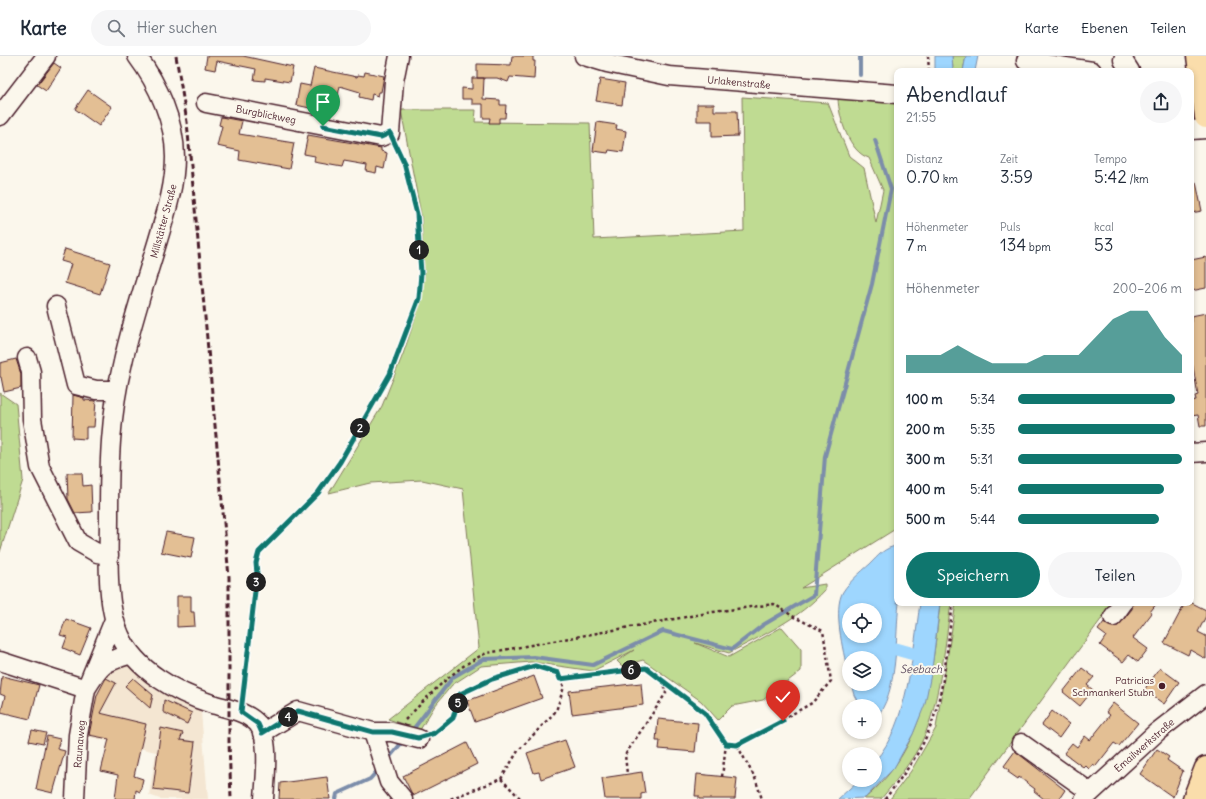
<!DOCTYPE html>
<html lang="de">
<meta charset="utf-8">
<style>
body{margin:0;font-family:Delius,sans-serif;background:#f6f6f7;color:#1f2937;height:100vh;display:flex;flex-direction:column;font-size:15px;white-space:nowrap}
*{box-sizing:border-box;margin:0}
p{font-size:13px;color:#747a83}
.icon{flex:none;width:22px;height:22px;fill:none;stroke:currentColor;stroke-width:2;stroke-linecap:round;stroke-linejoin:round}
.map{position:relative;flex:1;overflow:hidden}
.sheet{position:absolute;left:894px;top:12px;width:300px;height:538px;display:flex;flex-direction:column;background:#fff;border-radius:8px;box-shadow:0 2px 6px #0003}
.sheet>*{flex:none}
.controls{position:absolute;left:842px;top:547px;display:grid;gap:8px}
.controls a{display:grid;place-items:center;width:40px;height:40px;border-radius:50%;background:#fff;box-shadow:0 2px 6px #0003;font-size:20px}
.pin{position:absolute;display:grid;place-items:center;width:34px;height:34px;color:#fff;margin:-41px -17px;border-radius:50% 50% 50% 0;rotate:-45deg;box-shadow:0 0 4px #0007}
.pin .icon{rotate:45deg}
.km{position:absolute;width:20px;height:20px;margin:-10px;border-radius:50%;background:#222;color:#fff;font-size:11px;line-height:20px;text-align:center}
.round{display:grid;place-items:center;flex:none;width:42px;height:42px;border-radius:21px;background:#f6f6f7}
.headline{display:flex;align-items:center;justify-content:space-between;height:68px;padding:0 12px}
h1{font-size:22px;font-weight:600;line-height:30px}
.stats{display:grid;grid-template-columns:repeat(3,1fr);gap:6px;height:68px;padding:4px 12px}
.stats div{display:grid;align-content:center}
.stats b{font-size:17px;font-weight:600}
.stats small{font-size:11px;font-weight:400}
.stats p{font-size:11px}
.chart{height:112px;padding:8px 12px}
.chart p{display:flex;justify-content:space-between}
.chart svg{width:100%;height:72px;margin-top:4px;fill:#0f766e;opacity:.7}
.action{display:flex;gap:8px;margin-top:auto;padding:8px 12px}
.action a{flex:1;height:46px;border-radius:24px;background:#0f766e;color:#fff;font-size:16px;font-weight:600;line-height:46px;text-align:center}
.action a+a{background:#f6f6f7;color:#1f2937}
ul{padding:0 12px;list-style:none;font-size:13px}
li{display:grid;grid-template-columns:64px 48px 1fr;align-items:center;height:30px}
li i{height:10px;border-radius:5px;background:#0f766e}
header{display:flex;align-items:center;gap:24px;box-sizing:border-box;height:56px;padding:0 20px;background:#fff;border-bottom:1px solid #e0e1e3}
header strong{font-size:19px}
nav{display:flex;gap:22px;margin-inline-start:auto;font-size:14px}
.search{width:280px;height:36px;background:#f6f6f7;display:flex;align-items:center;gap:10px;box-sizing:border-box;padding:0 14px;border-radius:22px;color:#747a83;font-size:15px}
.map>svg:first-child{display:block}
.built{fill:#f4e6d2}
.green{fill:#bfdb92;stroke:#847d5e}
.water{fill:#9ed6fe;stroke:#7c8daa;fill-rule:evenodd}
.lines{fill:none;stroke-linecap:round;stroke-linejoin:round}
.stream{stroke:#7c8daa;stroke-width:4}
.canal{stroke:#9ed6fe;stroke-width:13}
.building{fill:#e3bf94;stroke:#4a1f2b}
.minor-casing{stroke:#4a1f2b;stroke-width:21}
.major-casing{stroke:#4a1f2b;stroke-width:25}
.path{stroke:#4a1f2b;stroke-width:2.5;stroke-dasharray:3 3;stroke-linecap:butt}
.minor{stroke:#fbf7ec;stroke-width:18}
.major{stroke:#faddab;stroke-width:22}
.rail{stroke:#4a1f2b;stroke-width:3;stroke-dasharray:6 3;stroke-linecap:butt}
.route-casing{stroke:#fff;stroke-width:8}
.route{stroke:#0f766e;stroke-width:5}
.poi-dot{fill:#4a1f2b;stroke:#fbf7ec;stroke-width:1.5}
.labels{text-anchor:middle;stroke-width:4;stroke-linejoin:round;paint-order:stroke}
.street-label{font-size:10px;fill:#4a1f2b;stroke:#fbf7ec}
.poi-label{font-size:10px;fill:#4a1f2b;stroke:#fbf7ec;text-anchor:end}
.water-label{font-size:11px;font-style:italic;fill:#5f4d60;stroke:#fbf7ec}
</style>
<header>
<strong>Karte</strong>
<div class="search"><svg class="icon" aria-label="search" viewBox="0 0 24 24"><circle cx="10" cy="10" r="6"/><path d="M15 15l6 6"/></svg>Hier suchen</div>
<nav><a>Karte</a><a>Ebenen</a><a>Teilen</a></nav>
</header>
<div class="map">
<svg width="1206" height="743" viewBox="0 0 1206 743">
<rect width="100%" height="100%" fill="#fbf7ec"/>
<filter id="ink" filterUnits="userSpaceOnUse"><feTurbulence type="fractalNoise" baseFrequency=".025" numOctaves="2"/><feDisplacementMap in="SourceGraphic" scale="8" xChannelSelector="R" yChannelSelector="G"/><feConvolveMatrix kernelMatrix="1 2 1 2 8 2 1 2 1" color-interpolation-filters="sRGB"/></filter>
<g filter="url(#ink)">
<path class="built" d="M117,608L128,609L154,633L201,655L208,743H160L149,739L156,696L81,679L97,624Z"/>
<path class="green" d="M952,0H966L963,15H953Z
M742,41L828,47L849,100L864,112L876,167L883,134L869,102C849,96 839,62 838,43L897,46V472L801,532L825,528V534C799,563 763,579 729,597L695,587L729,601L782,571L801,593V615L763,644L732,650L718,664L701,645L643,604L622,610L617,605L634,594L593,615L531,606L481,610L452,629L434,651L420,674L388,663L479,592L463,433L422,424L370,427L329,437L382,350L403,298L418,253L424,219L421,159L401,54H476L475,66L590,67L594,183L744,175Z
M0,337L16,348L23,424L0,496Z
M940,547H951C945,589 939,655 919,691C909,709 894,727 881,743H864C925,693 932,620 940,547Z
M956,547H1113L969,743H890L911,715L936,672Z"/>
<path class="water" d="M935,0H952L953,15H935Z
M966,0H978L975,15H963Z
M897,490V547H899C895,581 899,637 875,663V650H860L854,639L851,628H875V602H849V620C844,600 834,559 841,540C844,530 862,515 870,508C878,500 885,491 897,490ZM849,554H875V580H849Z
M920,547H940L932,613L925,648L913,678L894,712L865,742L838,743L859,724H875V705C908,667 913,596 920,547Z"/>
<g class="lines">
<path class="stream" d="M860,0V19
M411,676L453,621L484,603L534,601L593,609L663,575L732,593L763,569L814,539L825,400L872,228L891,133L875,84
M388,703L404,684
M336,743L337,738L370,723L379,713"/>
<path class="canal" d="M896,593L921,600"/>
</g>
<path class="building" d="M207,0H243L293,11L290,26L265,22V25L254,24L256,13L217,5L215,14L205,12Z
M512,0H533V5H535L534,23L510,21L508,26L497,22H477V8L511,9Z
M54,7L61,12L46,35L37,29Z
M314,12L357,21L358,19L364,20L365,16L384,20L381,36H379L378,40L372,38L371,44L359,41L360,36L340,30L337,44L313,39L310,52L296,49L300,28L310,30Z
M472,22H484L483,43L500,44V49H506L505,62H499V67H489L490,62H483V48H472V43H462V32L472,33Z
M600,23L625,27L622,49L596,45Z
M88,34L112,51L99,70L75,53Z
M697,48H714V55H737L738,80L712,81V65H697Z
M221,61L242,65L239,78L294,87L289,113L239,104L240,95L217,90L222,70L219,69Z
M597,66L617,69L616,73L626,75L623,96L609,94L608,97L593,95Z
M308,79L381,92V95L387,97L384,113L377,111L376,117L366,115L367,109L344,105L342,111L314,106L315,100L304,98Z
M1196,126L1202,155L1191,157V127Z
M65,193L110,207L100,238L65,227L71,208L61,205Z
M1206,201V232L1191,235V204Z
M1206,257V370H1200L1198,359L1191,360V345L1196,344L1195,340L1198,339L1191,300V260Z
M16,303L21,318V332L4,336L1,321H0V307Z
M73,339L84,342V344L96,345L94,371H86V383L72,382Z
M67,417H82L83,430L91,429L92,456L75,457L68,443Z
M166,476L195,481L191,502L161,496Z
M177,540H191V556H194L195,570L177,571Z
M1133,547H1157L1150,556L1152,557L1133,582L1148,593L1138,606L1129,599L1123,606L1100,589L1106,580L1098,574L1104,566L1112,571L1118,570L1132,553Z
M1185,547H1192L1206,554V560L1198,576L1206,580V603L1190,594L1188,599L1164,587Z
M66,563L91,572L80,599L63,592L67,581L60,579Z
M1082,612L1094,621L1087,629L1093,634L1080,650L1063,636Z
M1160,612L1179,626L1164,648L1144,634Z
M2,620L39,629L30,663L1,656L5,640L0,638Z
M534,620L542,642L475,666L467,645Z
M106,622L116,627L100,657L146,668L134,720L143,723L140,736L136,734L135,743H115L118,719L101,715L109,683L89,679L97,639Z
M133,622L153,639L150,652L125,630Z
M641,627L643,649L572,658L569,635Z
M164,644L192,657L187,668L163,656Z
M1113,647L1138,667L1119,690L1114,687L1096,710L1093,708L1089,713L1085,709L1083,711L1064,697L1072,687L1077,691L1085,680L1090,684L1110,659L1106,656Z
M1052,655L1069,668L1059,682L1042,669Z
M658,663L698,667L695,696L659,693L660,685H656Z
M161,672L183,677L180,684L195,686L188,737L153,733Z
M32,674L46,677L43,688L29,685Z
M47,680L60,683L57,693L65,695L53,737L36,733Z
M565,684L575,711L541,723L539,716L534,717L527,697Z
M467,687L477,708L413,740L403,720Z
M1157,693L1169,701L1167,704L1183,715L1173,741L1140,718Z
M1015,695L1065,734L1059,743H1044L1034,735L1035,733L1019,721L1018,723L1008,716L1009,714L1004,710Z
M642,716L645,737L641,738V743H605L602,722Z
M697,718L737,722L735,743H699V740H695Z
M327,721L330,743H279L280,727Z"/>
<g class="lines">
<defs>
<path id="minor" d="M137,0C158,28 175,66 175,101C175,130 166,157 158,184C146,224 132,265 123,306C110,359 109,407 109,461C109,496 105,548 120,579C135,614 177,637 212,648C228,653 246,655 258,668C271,683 265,724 264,743
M584,0L607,7L669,20L897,38
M1124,0L1123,4L1130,15
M1026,5L1092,15
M206,47L381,81L390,77L394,25L399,0
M0,60L46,0
M1191,74L1206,73
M56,250L76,329L96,334H117
M27,302L31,316L32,363L40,411L78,486L97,497L109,499
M1191,397L1206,396
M1113,561L1123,547
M0,605L86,633C102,607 103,607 131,598
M373,676L389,726L403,743
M262,677L298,655L373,676H392L419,683
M1021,687L1090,736
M75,743L78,679L86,633L114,564
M1084,743L1157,676L1206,638"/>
<path id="major" d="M1198,0L1206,61
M1194,743L1206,712"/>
</defs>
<use href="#minor" class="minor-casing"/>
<use href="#major" class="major-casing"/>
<path class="path" d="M928,0L929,15
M560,623L647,612L664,624L666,637L625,699L627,718
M664,624L705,657L726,688L722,721
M243,642L257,518L256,507L259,496C278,477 303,457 319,436C354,391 386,330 406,278C411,266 417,253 419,241C426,199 414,128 396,90
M405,664C430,639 454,611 487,597L713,556L774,548L794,561L823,575L831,625L812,647L737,689
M431,678L453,662L460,638L492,623L535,610L558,617L564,631L556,655L518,695L501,723L450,743
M726,688L737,689L755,722L762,743
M501,723L521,743
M885,743C900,723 917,702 927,679C945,639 947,590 953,547"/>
<use href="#minor" class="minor"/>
<use href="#major" class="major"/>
<path class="rail" d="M176,0L187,66L229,521V686L231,743"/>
</g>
</g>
<g class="lines" filter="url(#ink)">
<defs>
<path id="route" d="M323,70L381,81L390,77L404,107L417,158L421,217L419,242L390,318L340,406L318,437L259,496L256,507L257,518L241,656L258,668L262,677L298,655L373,676H392L418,682L435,677L453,662L460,638L492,623L535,610L558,617L560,623L646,612L705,657L726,688L737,689L783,665"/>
</defs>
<use href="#route" class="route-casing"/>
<use href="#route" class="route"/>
</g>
<circle class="poi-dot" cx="1162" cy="630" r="4"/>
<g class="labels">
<g class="street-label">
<text transform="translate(739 26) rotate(5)" y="4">Urlakenstraße</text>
<text transform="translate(266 58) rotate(11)" y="4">Burgblickweg</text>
<text transform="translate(163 165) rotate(-75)" y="4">Millstätter Straße</text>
<text transform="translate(79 688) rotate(-85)" y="4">Raunaweg</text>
<text transform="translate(1144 689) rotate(-41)" y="4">Emailwerkstraße</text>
</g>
<g class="poi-label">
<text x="1154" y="628">Patricias<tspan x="1154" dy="12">Schmankerl Stubn</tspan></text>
</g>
<g class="water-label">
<text x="921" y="617">Seebach</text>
</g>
</g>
</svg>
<div class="controls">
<a><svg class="icon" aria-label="locate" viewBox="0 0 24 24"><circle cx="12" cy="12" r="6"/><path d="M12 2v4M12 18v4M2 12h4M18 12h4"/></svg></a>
<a><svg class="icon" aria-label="layers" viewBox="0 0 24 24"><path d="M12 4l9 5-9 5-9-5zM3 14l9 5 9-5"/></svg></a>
<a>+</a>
<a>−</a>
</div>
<div class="pin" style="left:323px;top:70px;background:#1e9e55"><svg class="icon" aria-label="arrive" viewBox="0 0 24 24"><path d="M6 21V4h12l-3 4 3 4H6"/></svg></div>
<div class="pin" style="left:783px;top:665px;background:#d93025"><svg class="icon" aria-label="check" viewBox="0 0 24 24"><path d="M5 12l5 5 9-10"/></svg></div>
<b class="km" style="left:419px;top:194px">1</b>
<b class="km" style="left:360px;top:372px">2</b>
<b class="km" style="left:256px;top:526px">3</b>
<b class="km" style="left:288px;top:661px">4</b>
<b class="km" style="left:458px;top:647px">5</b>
<b class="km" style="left:631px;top:614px">6</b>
<section class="sheet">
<div class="headline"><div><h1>Abendlauf</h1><p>21:55</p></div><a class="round"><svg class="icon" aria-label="share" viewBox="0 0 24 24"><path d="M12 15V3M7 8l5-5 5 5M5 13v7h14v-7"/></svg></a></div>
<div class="stats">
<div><p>Distanz</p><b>0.70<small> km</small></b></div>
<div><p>Zeit</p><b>3:59</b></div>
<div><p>Tempo</p><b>5:42<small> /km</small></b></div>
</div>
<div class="stats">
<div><p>Höhenmeter</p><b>7<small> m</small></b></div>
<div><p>Puls</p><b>134<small> bpm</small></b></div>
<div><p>kcal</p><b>53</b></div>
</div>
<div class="chart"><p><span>Höhenmeter</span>200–206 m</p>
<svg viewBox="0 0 160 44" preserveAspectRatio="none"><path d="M0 44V33L10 33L20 33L30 27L40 33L50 38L60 38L70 38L80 33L90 33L100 33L110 22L120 11L130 6L140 6L150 22L160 33V44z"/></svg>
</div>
<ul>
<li><b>100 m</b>5:34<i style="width:96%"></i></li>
<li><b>200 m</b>5:35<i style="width:96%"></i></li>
<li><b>300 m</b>5:31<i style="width:100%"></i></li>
<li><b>400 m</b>5:41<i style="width:89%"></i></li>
<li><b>500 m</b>5:44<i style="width:86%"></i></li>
</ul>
<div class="action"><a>Speichern</a><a>Teilen</a></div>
</section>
</div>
